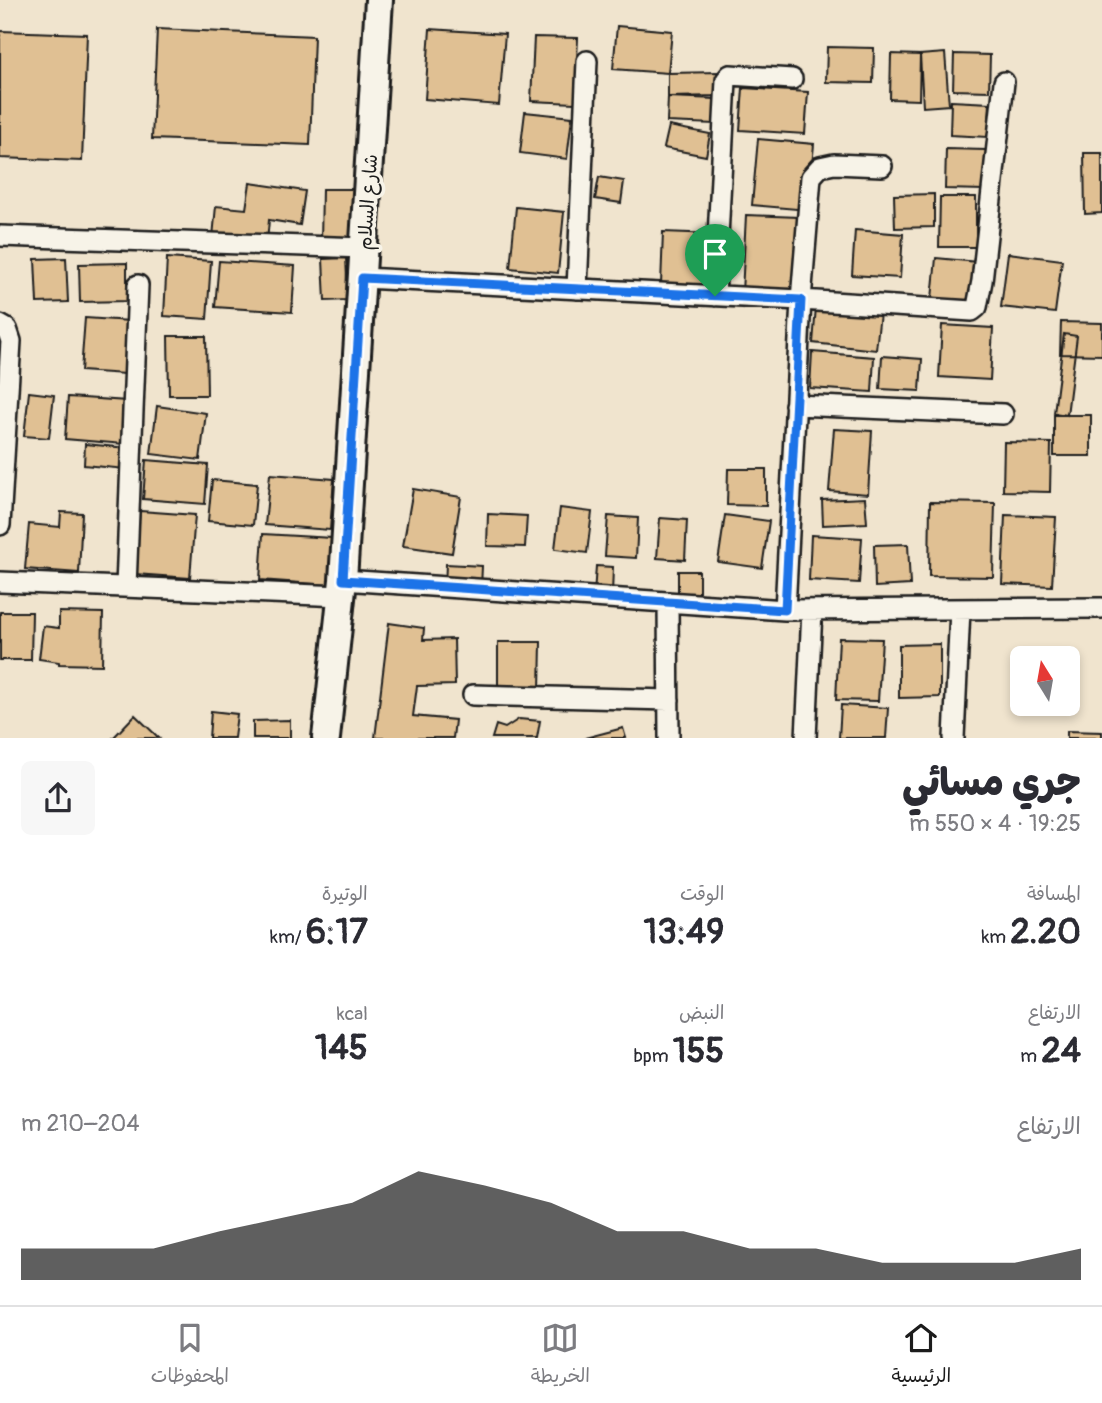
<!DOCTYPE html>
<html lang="ar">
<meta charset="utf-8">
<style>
body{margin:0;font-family:Pangolin,"Playpen Sans Arabic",sans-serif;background:#f7f7f7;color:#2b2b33;direction:rtl;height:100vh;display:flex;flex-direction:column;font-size:26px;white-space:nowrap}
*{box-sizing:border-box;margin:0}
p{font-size:23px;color:#7c7c81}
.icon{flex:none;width:38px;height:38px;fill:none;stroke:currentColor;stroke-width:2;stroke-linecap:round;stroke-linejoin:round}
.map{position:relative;height:738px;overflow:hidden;direction:ltr}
.panel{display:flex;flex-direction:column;background:#fff;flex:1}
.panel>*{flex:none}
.needle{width:46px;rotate:349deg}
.controls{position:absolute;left:1010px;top:646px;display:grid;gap:14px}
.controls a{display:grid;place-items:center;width:70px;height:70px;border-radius:10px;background:#fff;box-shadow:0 4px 10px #0003;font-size:35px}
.pin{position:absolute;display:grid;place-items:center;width:60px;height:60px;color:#fff;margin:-72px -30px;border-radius:50% 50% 50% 0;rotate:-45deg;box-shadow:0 0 7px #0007}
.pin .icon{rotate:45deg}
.round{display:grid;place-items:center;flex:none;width:74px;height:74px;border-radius:10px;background:#f7f7f7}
.summary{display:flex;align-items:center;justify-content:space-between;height:119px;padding:0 21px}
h1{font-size:38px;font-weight:800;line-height:52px}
.stats{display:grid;grid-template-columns:repeat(3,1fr);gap:10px;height:119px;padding:7px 21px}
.stats div{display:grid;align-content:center}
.stats b{font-size:35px;font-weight:800}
.stats small{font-size:19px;font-weight:400}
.stats p{font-size:19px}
.chart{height:196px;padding:14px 21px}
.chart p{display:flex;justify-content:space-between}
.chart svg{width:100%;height:126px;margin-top:7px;fill:#1c1c1c;opacity:.7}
.menu{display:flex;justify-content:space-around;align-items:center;height:98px;border-top:2px solid #e1e1e2;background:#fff;font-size:19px;color:#7c7c81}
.menu a{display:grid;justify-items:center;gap:4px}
.menu .active{color:#1c1c1c}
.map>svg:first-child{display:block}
.building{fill:#e0c093;stroke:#1c1c1c;stroke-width:2}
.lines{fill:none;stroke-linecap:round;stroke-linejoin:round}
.street-casing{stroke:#1c1c1c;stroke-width:24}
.secondary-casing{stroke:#1c1c1c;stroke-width:32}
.street{stroke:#f7f3e8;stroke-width:19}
.secondary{stroke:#f7f3e8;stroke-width:26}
.route-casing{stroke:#fff;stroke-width:14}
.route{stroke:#1a73e8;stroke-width:9}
.labels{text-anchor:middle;stroke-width:7;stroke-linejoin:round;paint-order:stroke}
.street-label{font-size:19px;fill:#1c1c1c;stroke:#f7f3e8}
</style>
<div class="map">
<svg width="1102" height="738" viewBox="0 0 1102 738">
<rect width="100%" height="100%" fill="#f0e4ce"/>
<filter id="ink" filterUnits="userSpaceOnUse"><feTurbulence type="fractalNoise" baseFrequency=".0143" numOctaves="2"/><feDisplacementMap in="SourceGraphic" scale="14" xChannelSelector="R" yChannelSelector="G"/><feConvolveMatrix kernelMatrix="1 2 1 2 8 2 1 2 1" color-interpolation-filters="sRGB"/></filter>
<g filter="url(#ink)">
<path class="building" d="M617,26L672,31L668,73L613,69Z
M157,29L314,36L310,145L152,139Z
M430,29L505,34L499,105L425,99Z
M0,31L87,34L82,161L0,158Z
M534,37L578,38L575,103L531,101Z
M827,47L874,48L873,83L826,82Z
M945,53L949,105L923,107L920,55Z
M891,54L920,55L919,100L890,99Z
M954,54L990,55L989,91L953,90Z
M720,72V96L668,97V73Z
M743,88L808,92L805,134L740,130Z
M668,97L717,99L715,124L667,122Z
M951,101L990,103L988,137L950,135Z
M525,112L572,117L567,159L520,153Z
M669,126L710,134L706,156L664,148Z
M758,139L814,144L808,210L752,205Z
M946,149L986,150L985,190L945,189Z
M1084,153H1102V213L1085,214Z
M599,177L624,181L621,203L595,199Z
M250,183L305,191L300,225L269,220L267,242L213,237L216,206L246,209Z
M322,189H353L352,243H321Z
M934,194V227L895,228L894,195Z
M940,197H976V247H939Z
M516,207L564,212L558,273L510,268Z
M746,215L799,217L795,296L742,293Z
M855,230L903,234L900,278L852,275Z
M663,232L716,234L714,287L661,285Z
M1008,253L1062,260L1055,313L1001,307Z
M66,258L68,302L37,303L35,259Z
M167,258L211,261L207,319L164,316Z
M346,258L348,300L325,301L323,259Z
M936,258L977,262L973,304L932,299Z
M219,261L295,266L292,312L215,307Z
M127,263V301L80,302L79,264Z
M816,307L880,313L876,350L813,343Z
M85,318L130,321L125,374L81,371Z
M1061,322L1102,323V355L1060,354Z
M942,325L993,328L990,380L939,377Z
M1064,334L1077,336L1067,415L1054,413Z
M168,336H206L207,395H169Z
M812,352L874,357L872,392L810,388Z
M882,356L922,359L920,391L880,389Z
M29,392L54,395L49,438L24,436Z
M68,397L127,401L124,444L65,439Z
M157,406L206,413L200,460L151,454Z
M1054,415H1091V456H1054Z
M834,429L872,431L868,494L829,491Z
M1004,442L1051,443L1050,492L1003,491Z
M85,444L127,448L126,469L84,465Z
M146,460L208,465L205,504L143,499Z
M728,469H766V506L727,505Z
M270,474L334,479L330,530L265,525Z
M212,480L257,484L253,525L208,521Z
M413,489L461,497L452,553L403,546Z
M865,498L867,523L823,525L822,500Z
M930,502L995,503L993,577L929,576Z
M560,508L592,512L587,553L555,549Z
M140,511L195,515L190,578L135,574Z
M61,512L82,513L79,573L25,569L29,524L60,527Z
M488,514L527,516L525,547L487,546Z
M725,515L769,521L762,568L718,562Z
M1005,515L1056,517L1052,586L1002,584Z
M608,516L638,518L636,558L605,556Z
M660,518L687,520L685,560L657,558Z
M263,534L332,538L329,585L260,580Z
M811,535L862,538L859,583L809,580Z
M908,544L910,585L875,587L874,545Z
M446,564L482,566L481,588L445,586Z
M596,566L613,567L612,595L594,594Z
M678,571H699V595H678Z
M0,612H32L31,660H0Z
M59,612L103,613L102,665L59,664V662L39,659L43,626L59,628Z
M389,623L424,628L423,640L454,639L455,685L417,686L413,716L455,720L453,738H375Z
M839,638L882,639L878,701L836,700Z
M498,642H541L540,690H498Z
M940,644V697L899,698V645Z
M841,705L888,708L886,738H839Z
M211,711L237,714L234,738H209Z
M135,715L159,738H113Z
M519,719L540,721L537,738H492L496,725L505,728Z
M290,720V738H253V721Z
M623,728L626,738H585Z
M1067,731L1102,732V738H1067Z"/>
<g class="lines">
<defs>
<path id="street" d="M0,236L364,248
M362,278L801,300L972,311L977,307L982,281L1004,82
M577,289L587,61
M715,296L726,80L730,75L792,79
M0,325L7,329L11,341L0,525
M795,405L1003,414
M343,580L785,610L1102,608
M0,582L342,596
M126,587L138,285
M668,602L669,738
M785,610L801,300L811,177L820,167L834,164L882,166
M473,695L669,700
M806,738L812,610
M954,738L960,609"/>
<path id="secondary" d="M326,738L343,580L379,0"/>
</defs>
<use href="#street" class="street-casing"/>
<use href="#secondary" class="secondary-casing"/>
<use href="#street" class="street"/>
<use href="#secondary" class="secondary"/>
</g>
</g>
<g class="lines" filter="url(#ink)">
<defs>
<path id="route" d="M362,278L801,300L785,610L343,580Z"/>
</defs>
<use href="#route" class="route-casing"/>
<use href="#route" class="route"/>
</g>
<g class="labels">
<g class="street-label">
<text transform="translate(367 202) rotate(-86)" y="7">شارع السلام</text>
</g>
</g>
</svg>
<div class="controls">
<a><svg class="needle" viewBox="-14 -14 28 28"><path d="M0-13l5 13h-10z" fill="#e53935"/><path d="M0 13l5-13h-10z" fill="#7c7c81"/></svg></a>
</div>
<div class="pin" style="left:715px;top:296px;background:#1e9e55"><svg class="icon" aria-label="arrive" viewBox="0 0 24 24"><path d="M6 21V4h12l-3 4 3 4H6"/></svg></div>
</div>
<section class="panel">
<div class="summary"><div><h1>جري مسائي</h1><p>19:25 · 4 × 550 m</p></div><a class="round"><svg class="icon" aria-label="share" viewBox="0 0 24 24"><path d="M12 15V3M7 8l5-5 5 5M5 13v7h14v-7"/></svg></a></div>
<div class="stats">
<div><p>المسافة</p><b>2.20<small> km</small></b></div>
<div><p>الوقت</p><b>13:49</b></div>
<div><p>الوتيرة</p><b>6:17<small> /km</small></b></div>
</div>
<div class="stats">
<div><p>الارتفاع</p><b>24<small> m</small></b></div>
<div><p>النبض</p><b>155<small> bpm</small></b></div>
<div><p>kcal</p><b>145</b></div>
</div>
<div class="chart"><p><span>الارتفاع</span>204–210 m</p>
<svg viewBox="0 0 160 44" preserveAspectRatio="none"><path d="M0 44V33L10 33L20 33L30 27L40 22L50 17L60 6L70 11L80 17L90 27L100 27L110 33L120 33L130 38L140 38L150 38L160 33V44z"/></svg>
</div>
</section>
<nav class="menu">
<a class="active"><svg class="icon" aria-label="home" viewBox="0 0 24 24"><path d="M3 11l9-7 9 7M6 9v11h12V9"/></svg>الرئيسية</a>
<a><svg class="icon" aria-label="map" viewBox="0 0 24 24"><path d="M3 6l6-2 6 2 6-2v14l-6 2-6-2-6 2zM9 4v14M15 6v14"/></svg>الخريطة</a>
<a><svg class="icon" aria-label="saved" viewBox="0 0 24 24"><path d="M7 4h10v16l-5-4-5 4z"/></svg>المحفوظات</a>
</nav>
